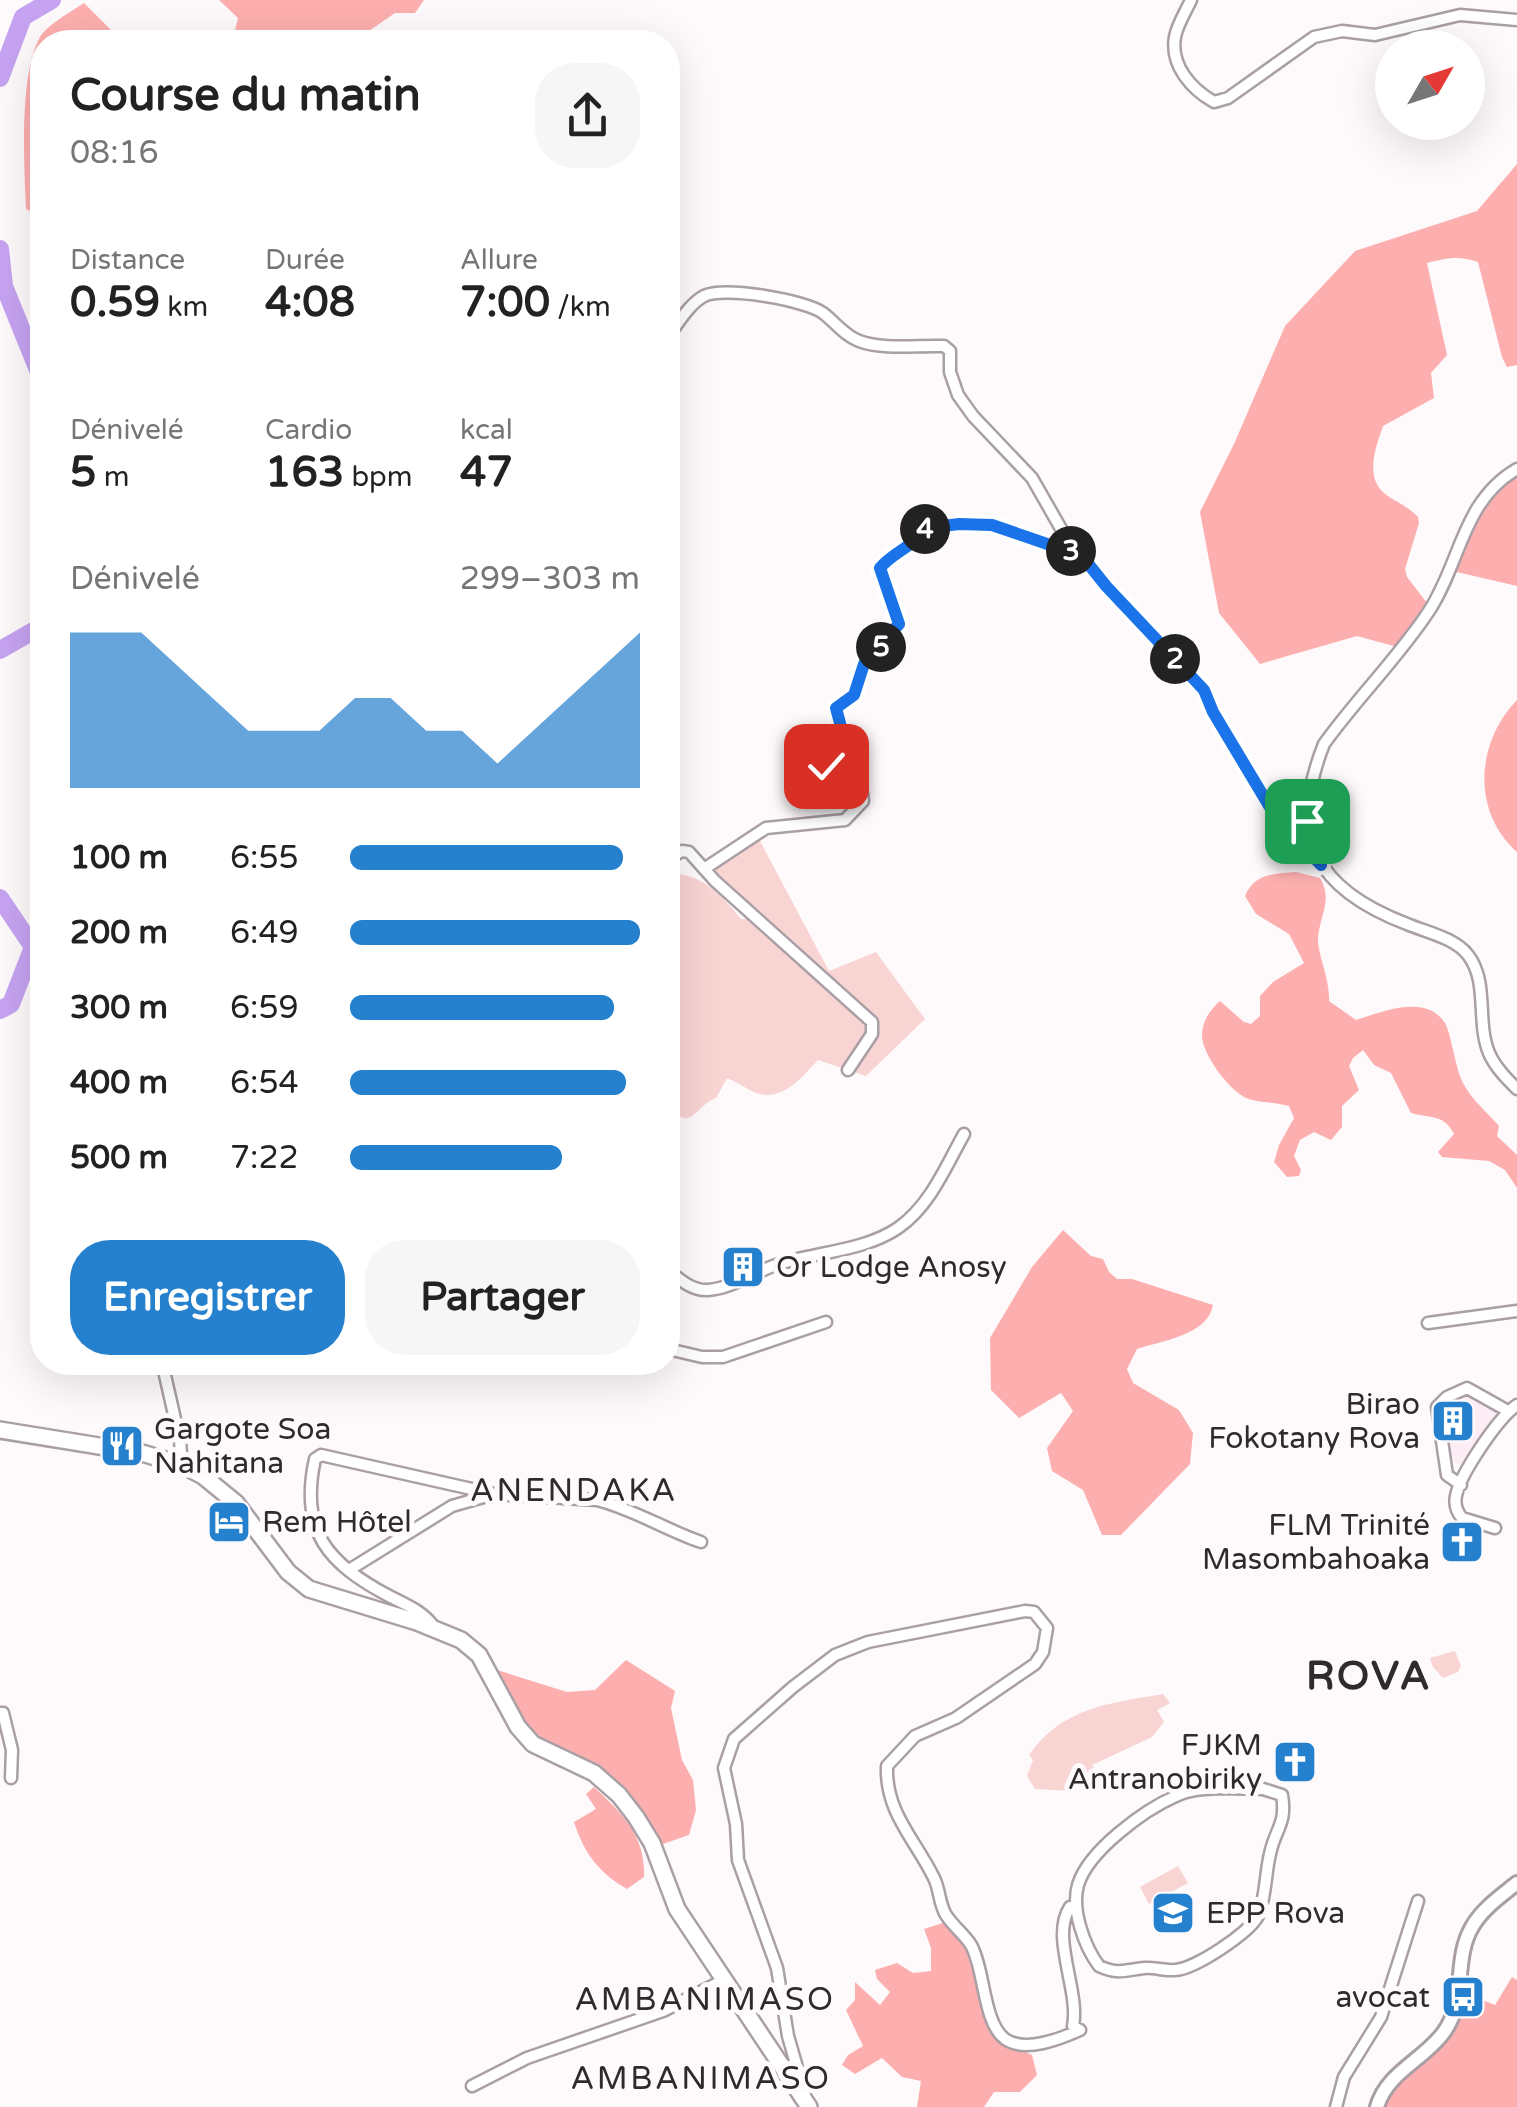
<!DOCTYPE html>
<html lang="fr">
<meta charset="utf-8">
<style>
body{margin:0;font-family:"Varela Round",sans-serif;background:#f6f6f6;color:#222;height:100vh;display:flex;flex-direction:column;font-size:38px;white-space:nowrap}
*{box-sizing:border-box;margin:0}
p{font-size:32px;color:#767676}
.icon{flex:none;width:55px;height:55px;fill:none;stroke:currentColor;stroke-width:2;stroke-linecap:round;stroke-linejoin:round}
.map{position:relative;flex:1;overflow:hidden}
.details{position:absolute;left:30px;top:30px;width:650px;height:1345px;display:flex;flex-direction:column;background:#fff;border-radius:40px;box-shadow:0 10px 40px #0002}
.details>*{flex:none}
.needle{width:65px;rotate:51deg}
.tools{position:absolute;left:1375px;top:30px;display:grid;gap:20px}
.tools a{display:grid;place-items:center;width:110px;height:110px;border-radius:50%;background:#fff;box-shadow:0 10px 40px #0002;font-size:50px}
.pin{position:absolute;display:grid;place-items:center;width:85px;height:85px;color:#fff;margin:-42px;border-radius:20px;box-shadow:0 5px 15px #0006}
.km{position:absolute;width:50px;height:50px;margin:-25px;border-radius:50%;background:#222;color:#fff;font-size:28px;line-height:50px;text-align:center}
.round{display:grid;place-items:center;flex:none;width:105px;height:105px;border-radius:40px;background:#f6f6f6}
.head{display:flex;align-items:center;justify-content:space-between;height:170px;padding:0 40px}
h1{font-size:45px;font-weight:700;line-height:75px}
.metrics{display:grid;grid-template-columns:repeat(3,1fr);gap:15px;height:170px;padding:10px 40px}
.metrics div{display:grid;align-content:center}
.metrics b{font-size:42px;font-weight:700}
.metrics small{font-size:28px;font-weight:400}
.metrics p{font-size:28px}
.chart{height:280px;padding:20px 40px}
.chart p{display:flex;justify-content:space-between}
.chart svg{width:100%;height:180px;margin-top:10px;fill:#2580cd;opacity:.7}
.button{display:flex;gap:20px;margin-top:auto;padding:20px 40px}
.button a{flex:1;height:115px;border-radius:40px;background:#2580cd;color:#fff;font-size:40px;font-weight:700;line-height:115px;text-align:center}
.button a+a{background:#f6f6f6;color:#222}
ul{padding:0 40px;list-style:none;font-size:32px}
li{display:grid;grid-template-columns:160px 120px 1fr;align-items:center;height:75px}
li i{height:25px;border-radius:12px;background:#2580cd}
.map>svg:first-child{display:block}
.built{fill:#fdeef6}
.green{fill:#f8d4d3}
.forest{fill:#fdafaf}
.lines{fill:none;stroke-linecap:round;stroke-linejoin:round}
.river{stroke:#c6a3f1;stroke-width:18}
.minor-casing{stroke:#a99fa5;stroke-width:15}
.tertiary-casing{stroke:#a99fa5;stroke-width:18}
.primary-casing{stroke:#a99fa5;stroke-width:20}
.minor{stroke:#fff;stroke-width:10}
.tertiary{stroke:#fff;stroke-width:12}
.primary{stroke:#fff;stroke-width:15}
.route-casing{stroke:#fff;stroke-width:20}
.route{stroke:#1a73e8;stroke-width:12}
.labels{text-anchor:middle;stroke-width:10;stroke-linejoin:round;paint-order:stroke}
.poi-label{font-size:30px;fill:#2f2b2d;stroke:#fefafc;text-anchor:start}
.neighbourhood-label{font-size:32px;letter-spacing:2.5px;fill:#2f2b2d;stroke:#fefafc}
.district-label{font-size:40px;font-weight:bold;letter-spacing:2.5px;fill:#2f2b2d;stroke:#fefafc}
</style>
<div class="map">
<svg width="1517" height="2107" viewBox="0 0 1517 2107">
<rect width="100%" height="100%" fill="#fefafc"/>
<path class="built" d="M1470,1393L1501,1414L1466,1469L1448,1458L1442,1409L1452,1396Z"/>
<path class="green" d="M754,839H759L829,971L876,952L925,1019L866,1076L818,1060C802,1077 783,1102 756,1093C746,1089 738,1082 727,1078L716,1098C703,1102 693,1121 683,1118C677,1116 673,1113 668,1112V874C699,871 722,895 741,919H758L708,868Z
M1455,1651L1461,1666L1458,1672L1443,1678L1433,1667L1430,1658Z
M1163,1694L1170,1703L1157,1710L1164,1722L1152,1737L1092,1765L1097,1773L1073,1791L1035,1789L1027,1776L1033,1760L1029,1755C1061,1708 1110,1703 1163,1694Z
M1178,1866L1188,1883L1149,1904L1140,1887Z"/>
<path class="forest" d="M219,0H424L415,13H395L353,42H232L238,18Z
M84,3L111,30V42H42V217L26,209C24,166 19,74 40,37C48,24 71,12 84,3Z
M1517,164V365L1507,367L1502,357L1478,262C1459,255 1446,258 1427,263L1447,355L1431,373L1434,398L1383,426C1376,447 1364,477 1385,494C1396,502 1409,507 1418,517L1419,523L1405,569L1407,577L1431,608L1401,648L1357,636L1260,664L1219,613L1200,512L1234,444L1285,326L1355,251L1477,211Z
M1517,469V586L1448,570L1469,519Z
M1517,700V852C1471,811 1476,742 1517,700Z
M1296,872L1320,878C1333,900 1320,915 1318,938C1317,953 1330,978 1329,1001L1356,1020C1381,1012 1426,993 1445,1023C1451,1033 1455,1067 1463,1083C1471,1099 1487,1112 1499,1126L1497,1136L1517,1155V1188L1505,1170L1489,1161L1442,1157L1438,1152L1454,1134C1443,1113 1431,1119 1411,1113L1391,1073L1374,1065L1363,1050L1353,1058L1349,1066L1359,1090L1342,1106V1127L1331,1140L1314,1132L1300,1140L1294,1156L1301,1170L1299,1176L1287,1177L1274,1162L1279,1145L1294,1118L1289,1106C1276,1102 1261,1103 1249,1099C1231,1094 1202,1054 1202,1036C1202,1021 1210,1010 1220,1001L1244,1022L1251,1024L1260,1016V996L1273,982L1304,963L1289,934L1256,914L1245,896C1255,873 1273,874 1296,872Z
M1063,1230L1091,1256L1103,1259L1109,1272L1117,1279H1132L1213,1305C1208,1335 1161,1341 1137,1349L1127,1369L1133,1383L1179,1410L1193,1433L1190,1464L1121,1535H1102L1083,1490L1052,1471L1047,1448L1073,1411L1061,1393L1019,1418L991,1390L990,1338L1032,1267Z
M626,1660L675,1691L671,1708L682,1760L693,1780L696,1810L689,1835L657,1846L630,1801L528,1738L494,1669L567,1692L595,1690Z
M594,1787C622,1813 646,1836 644,1877L627,1889C598,1872 584,1853 574,1822L596,1809L586,1794Z
M946,1922L965,1946L990,2031L1003,2042L1032,2055L1037,2075L1020,2092H994L984,2107H917L921,2081L902,2077L882,2058L855,2074L842,2065L848,2055L863,2046L846,2010L855,2000V1982L880,2005L890,1992L877,1979L875,1970L897,1963L913,1973L931,1971V1948L924,1929Z
M1512,1977L1517,1980V2107H1380L1381,2101C1419,2061 1447,2048 1468,1994L1495,2005Z"/>
<g class="lines">
<path class="river" d="M0,78L23,17L52,0
M0,249L4,286L42,380
M0,650L42,626
M0,898L33,947L11,1004L0,1010"/>
<defs>
<path id="minor" d="M1191,0C1186,11 1177,25 1175,37C1170,65 1191,89 1214,102L1228,98L1314,37L1342,31L1375,35L1460,15L1517,20
M668,336C678,324 689,304 704,296C724,286 805,300 823,313C836,323 844,335 859,341C883,350 918,345 944,346L950,351V372L958,395L973,416L1032,478L1064,534L1106,585L1204,690L1213,712L1274,814L1321,865
M1517,469C1462,501 1461,562 1429,611C1398,658 1357,698 1324,744C1287,837 1315,889 1407,924C1426,932 1455,938 1468,955C1489,982 1476,1022 1489,1053C1495,1067 1506,1078 1517,1089
M668,859L682,851L689,852L715,881L872,1022V1034L848,1070
M704,869L766,828L845,820L863,801C862,790 859,769 844,769C839,768 834,771 828,771L826,766L844,737L836,707L854,695L864,664L899,624L880,568C893,552 915,546 926,529C987,520 1020,530 1077,553
M668,1270C679,1279 692,1291 708,1290C732,1288 751,1274 773,1266C812,1252 863,1252 898,1228C930,1206 946,1166 964,1134
M1428,1323L1517,1311
M668,1349L702,1357H723L826,1322
M162,1362L180,1441L182,1465
M1461,1485L1447,1475L1437,1407L1447,1397L1467,1388L1508,1411
M1495,1528L1462,1518C1457,1512 1454,1505 1456,1496C1460,1474 1498,1418 1517,1405
M349,1570L452,1506L494,1494L597,1500C633,1509 666,1530 701,1542
M434,1627C423,1611 406,1605 389,1596C328,1564 299,1531 315,1459L321,1455L494,1494
M0,1713H3L12,1750L11,1778
M1222,1788L1263,1789L1282,1795C1287,1824 1275,1829 1270,1854C1265,1874 1266,1898 1258,1916C1249,1933 1195,1969 1175,1970C1165,1971 1154,1967 1144,1968C1125,1970 1118,1975 1099,1966C1084,1946 1071,1909 1078,1885C1088,1851 1144,1810 1176,1796C1190,1789 1206,1789 1222,1788Z
M472,2086L527,2058L663,2011L724,1980
M805,2095L788,2036L777,1968L738,1860L736,1824L724,1768L734,1739L793,1687L835,1655L868,1642L1025,1611L1034,1612L1047,1628L1043,1652L1035,1664L956,1718L915,1736L887,1766C885,1812 915,1839 934,1878C940,1890 939,1904 946,1915C953,1926 964,1934 971,1945C985,1970 983,2023 1005,2039C1025,2053 1060,2039 1080,2030L1073,2026C1080,1990 1050,1937 1070,1907L1076,1908
M1336,2107L1344,2077L1381,2017L1418,1901"/>
<path id="tertiary" d="M1377,2107C1387,2072 1424,2060 1444,2032C1467,2000 1453,1959 1472,1927C1482,1909 1501,1896 1517,1883"/>
<path id="primary" d="M0,1430L142,1453L182,1465L203,1476L236,1503L288,1572L309,1589L417,1622L461,1640L479,1655L518,1727L533,1744L594,1773L619,1795L636,1817L652,1843L677,1909L809,2107"/>
</defs>
<use href="#minor" class="minor-casing"/>
<use href="#tertiary" class="tertiary-casing"/>
<use href="#primary" class="primary-casing"/>
<use href="#minor" class="minor"/>
<use href="#tertiary" class="tertiary"/>
<use href="#primary" class="primary"/>
</g>
<g class="lines">
<defs>
<path id="route" d="M826,766L844,738L836,708L854,695L864,664L899,624L880,568C893,552 915,546 926,528L959,524L992,525L1082,556L1106,586L1204,690L1213,712L1274,814L1321,865L1307,821"/>
</defs>
<use href="#route" class="route-casing"/>
<use href="#route" class="route"/>
</g>
<defs>
<symbol id="building-square" viewBox="-11 -11 22 22"><rect x="-9" y="-9" width="18" height="18" rx="4" fill="#2580cd" stroke="#fefafc"/><path d="M-4-6H4V6H1V3H-1V6H-4ZM-2.5-4.3h1.7v1.8h-1.7ZM.8-4.3h1.7v1.8H.8ZM-2.5-1h1.7V.8h-1.7ZM.8-1h1.7V.8H.8Z" fill="#fff"/></symbol>
<symbol id="restaurant-square" viewBox="-11 -11 22 22"><rect x="-9" y="-9" width="18" height="18" rx="4" fill="#2580cd" stroke="#fefafc"/><path d="M-5-6h1v4h1v-4h1v4h1v-4h1v5L-1.5 .5V6h-2V.5L-5-1ZM5-6V6H3V1.5H1.5Q1.5-4 5-6Z" fill="#fff"/></symbol>
<symbol id="hotel-square" viewBox="-11 -11 22 22"><rect x="-9" y="-9" width="18" height="18" rx="4" fill="#2580cd" stroke="#fefafc"/><path d="M-6-4.5h1.5V1H6V5H4.5V3h-9V5H-6ZM-4 0a1.8 1.8 0 1 1 3.6 0ZM.5 0V-2.5h3Q6-2.5 6 0Z" fill="#fff"/></symbol>
<symbol id="church-square" viewBox="-11 -11 22 22"><rect x="-9" y="-9" width="18" height="18" rx="4" fill="#2580cd" stroke="#fefafc"/><path d="M-1.2-6h2.4v3.5h3.3v2.4h-3.3V6h-2.4V-.1h-3.3v-2.4h3.3Z" fill="#fff"/></symbol>
<symbol id="school-square" viewBox="-11 -11 22 22"><rect x="-9" y="-9" width="18" height="18" rx="4" fill="#2580cd" stroke="#fefafc"/><path d="M0-5L7-2L0 1L-7-2ZM-4 1L0 2.5L4 1V4Q0 6-4 4Z" fill="#fff"/></symbol>
<symbol id="bus-square" viewBox="-11 -11 22 22"><rect x="-9" y="-9" width="18" height="18" rx="4" fill="#2580cd" stroke="#fefafc"/><path d="M-5-6H5V4H4V6H2V4H-2V6H-4V4H-5ZM-3.5-4V0h7V-4ZM-3.5 1.2v1.5H-2V1.2ZM2 1.2v1.5H3.5V1.2Z" fill="#fff"/></symbol>
</defs>
<g fill-rule="evenodd">
<use href="#building-square" x="718" y="1242" width="50" height="50"/>
<use href="#building-square" x="1428" y="1396" width="50" height="50"/>
<use href="#restaurant-square" x="97" y="1421" width="50" height="50"/>
<use href="#hotel-square" x="204" y="1497" width="50" height="50"/>
<use href="#church-square" x="1437" y="1517" width="50" height="50"/>
<use href="#church-square" x="1270" y="1737" width="50" height="50"/>
<use href="#school-square" x="1148" y="1888" width="50" height="50"/>
<use href="#bus-square" x="1438" y="1972" width="50" height="50"/>
</g>
<g class="labels">
<g class="poi-label">
<text x="776" y="1277">Or Lodge Anosy</text>
<text x="1420" y="1414" text-anchor="end">Birao<tspan x="1420" dy="34">Fokotany Rova</tspan></text>
<text x="154" y="1439">Gargote Soa<tspan x="154" dy="34">Nahitana</tspan></text>
<text x="262" y="1532">Rem Hôtel</text>
<text x="1430" y="1535" text-anchor="end">FLM Trinité<tspan x="1430" dy="34">Masombahoaka</tspan></text>
<text x="1262" y="1755" text-anchor="end">FJKM<tspan x="1262" dy="34">Antranobiriky</tspan></text>
<text x="1206" y="1923">EPP Rova</text>
<text x="1430" y="2007" text-anchor="end">avocat</text>
</g>
<g class="neighbourhood-label">
<text x="574" y="1501">ANENDAKA</text>
<text x="705" y="2010">AMBANIMASO</text>
<text x="701" y="2089">AMBANIMASO</text>
</g>
<g class="district-label">
<text x="1369" y="1689">ROVA</text>
</g>
</g>
</svg>
<div class="tools">
<a><svg class="needle" viewBox="-14 -14 28 28"><path d="M0-13l5 13h-10z" fill="#e53935"/><path d="M0 13l5-13h-10z" fill="#767676"/></svg></a>
</div>
<div class="pin" style="left:1307px;top:821px;background:#1e9e55"><svg class="icon" aria-label="arrive" viewBox="0 0 24 24"><path d="M6 21V4h12l-3 4 3 4H6"/></svg></div>
<div class="pin" style="left:826px;top:766px;background:#d93025"><svg class="icon" aria-label="check" viewBox="0 0 24 24"><path d="M5 12l5 5 9-10"/></svg></div>
<b class="km" style="left:1175px;top:659px">2</b>
<b class="km" style="left:1071px;top:551px">3</b>
<b class="km" style="left:925px;top:529px">4</b>
<b class="km" style="left:881px;top:647px">5</b>
<section class="details">
<div class="head"><div><h1>Course du matin</h1><p>08:16</p></div><a class="round"><svg class="icon" aria-label="share" viewBox="0 0 24 24"><path d="M12 15V3M7 8l5-5 5 5M5 13v7h14v-7"/></svg></a></div>
<div class="metrics">
<div><p>Distance</p><b>0.59<small> km</small></b></div>
<div><p>Durée</p><b>4:08</b></div>
<div><p>Allure</p><b>7:00<small> /km</small></b></div>
</div>
<div class="metrics">
<div><p>Dénivelé</p><b>5<small> m</small></b></div>
<div><p>Cardio</p><b>163<small> bpm</small></b></div>
<div><p>kcal</p><b>47</b></div>
</div>
<div class="chart"><p><span>Dénivelé</span>299–303 m</p>
<svg viewBox="0 0 160 44" preserveAspectRatio="none"><path d="M0 44V6L10 6L20 6L30 14L40 22L50 30L60 30L70 30L80 22L90 22L100 30L110 30L120 38L130 30L140 22L150 14L160 6V44z"/></svg>
</div>
<ul>
<li><b>100 m</b>6:55<i style="width:94%"></i></li>
<li><b>200 m</b>6:49<i style="width:100%"></i></li>
<li><b>300 m</b>6:59<i style="width:91%"></i></li>
<li><b>400 m</b>6:54<i style="width:95%"></i></li>
<li><b>500 m</b>7:22<i style="width:73%"></i></li>
</ul>
<div class="button"><a>Enregistrer</a><a>Partager</a></div>
</section>
</div>
